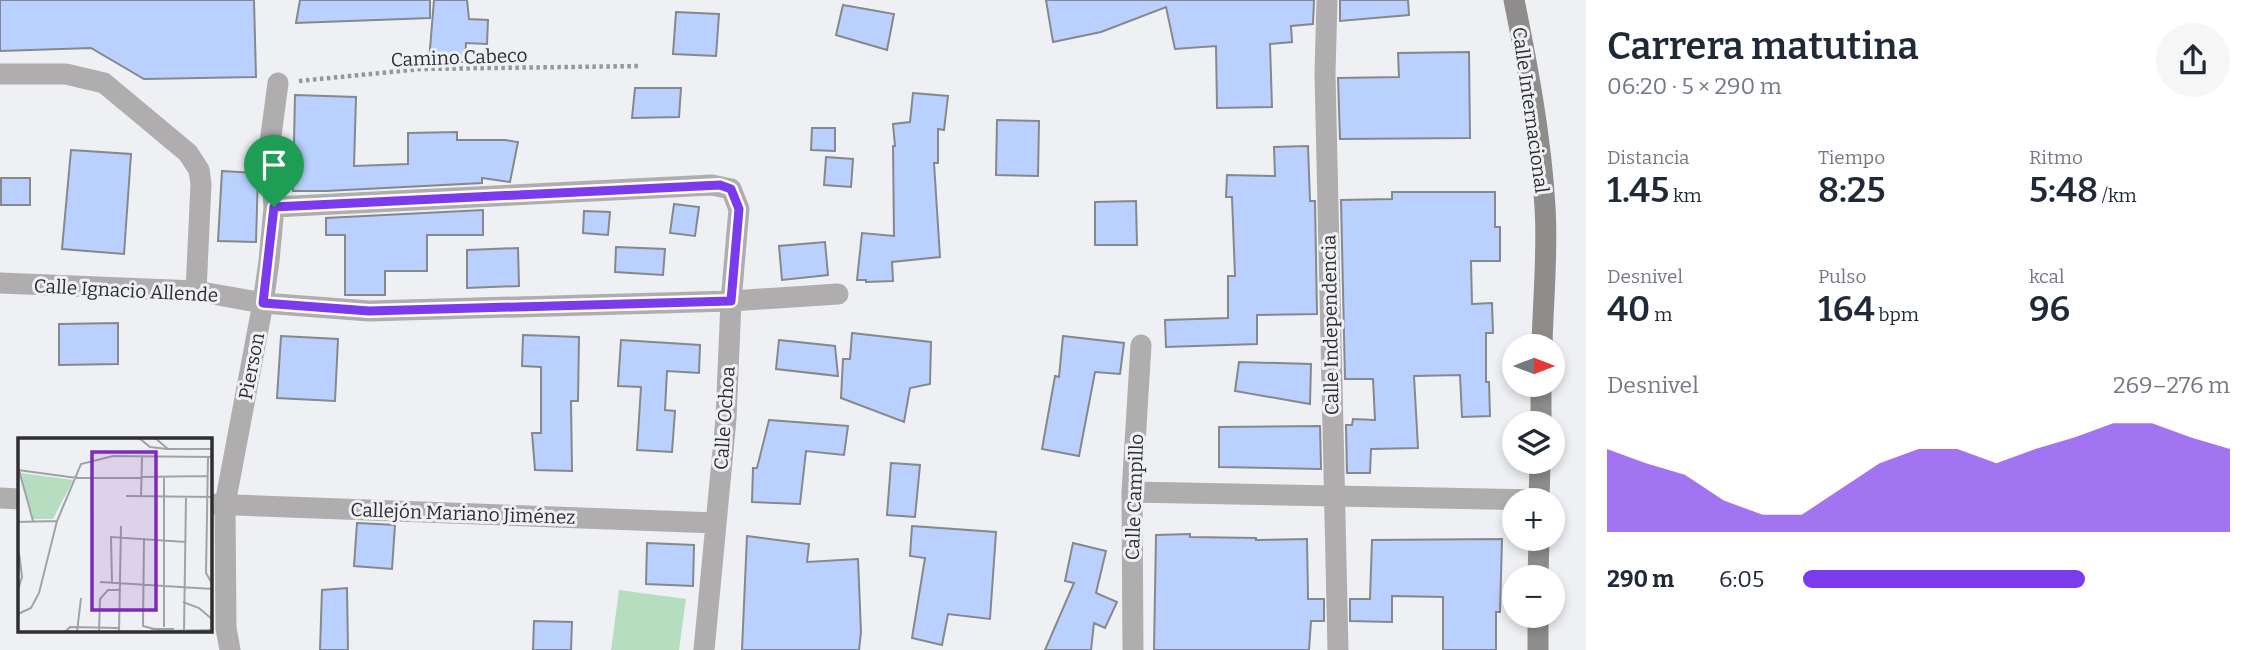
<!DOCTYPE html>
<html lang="es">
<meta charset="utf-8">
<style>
body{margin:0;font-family:Bitter,serif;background:#f6f6f7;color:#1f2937;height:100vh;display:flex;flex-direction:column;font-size:26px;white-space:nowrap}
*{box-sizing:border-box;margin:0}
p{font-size:23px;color:#747a83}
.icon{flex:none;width:38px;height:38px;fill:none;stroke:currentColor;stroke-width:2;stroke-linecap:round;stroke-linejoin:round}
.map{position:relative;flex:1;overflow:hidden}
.panel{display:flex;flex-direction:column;background:#fff;width:665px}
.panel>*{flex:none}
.needle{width:46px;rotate:90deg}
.tools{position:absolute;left:1502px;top:334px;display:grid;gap:14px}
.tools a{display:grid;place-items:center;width:63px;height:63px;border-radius:50%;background:#fff;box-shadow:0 4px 10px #0003;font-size:35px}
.pin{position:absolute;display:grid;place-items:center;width:60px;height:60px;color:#fff;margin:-72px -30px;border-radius:50% 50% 50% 0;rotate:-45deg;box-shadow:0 0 7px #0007}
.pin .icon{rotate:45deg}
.round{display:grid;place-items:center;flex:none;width:74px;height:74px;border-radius:37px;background:#f6f6f7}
.summary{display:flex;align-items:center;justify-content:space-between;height:119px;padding:0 21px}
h1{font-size:38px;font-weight:600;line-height:52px}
.stats{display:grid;grid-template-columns:repeat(3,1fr);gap:10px;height:119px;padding:7px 21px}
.stats div{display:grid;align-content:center}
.stats b{font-size:35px;font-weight:600}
.stats small{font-size:19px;font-weight:400}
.stats p{font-size:19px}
.chart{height:196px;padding:14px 21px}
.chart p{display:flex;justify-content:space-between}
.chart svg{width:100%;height:126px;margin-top:7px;fill:#7c3aed;opacity:.7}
ul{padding:0 21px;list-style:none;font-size:23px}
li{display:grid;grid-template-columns:112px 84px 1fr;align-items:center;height:52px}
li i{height:18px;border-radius:9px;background:#7c3aed}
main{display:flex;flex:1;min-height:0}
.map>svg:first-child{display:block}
.green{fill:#b5dec1}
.building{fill:#bad1ff;stroke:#86888b;stroke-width:2}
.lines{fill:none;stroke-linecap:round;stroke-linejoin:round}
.path{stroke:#96979a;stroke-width:4.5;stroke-dasharray:3.5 3.5;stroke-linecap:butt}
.street{stroke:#afadad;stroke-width:21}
.secondary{stroke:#8f8c8c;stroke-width:21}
.route-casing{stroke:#fff;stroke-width:14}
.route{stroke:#7c3aed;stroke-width:9}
.labels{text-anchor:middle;stroke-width:6;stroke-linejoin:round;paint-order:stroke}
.street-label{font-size:19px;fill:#2e2e30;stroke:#eef0f4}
.inset-road{fill:none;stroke:#a1a2a6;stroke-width:2}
.view{fill:#7b2cbf;fill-opacity:0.15;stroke:#7b2cbf;stroke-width:3.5}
.inset-edge{fill:none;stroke:#2e2e30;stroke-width:3.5}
</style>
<main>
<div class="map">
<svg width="1586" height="650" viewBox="0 0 1586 650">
<rect width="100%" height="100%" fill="#eef0f4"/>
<path class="green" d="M619,590L686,599L679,650H611Z"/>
<path class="building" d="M0,0H254L256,77L144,79L91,48L0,51Z
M300,0H430V18L296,23Z
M434,0H467L469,19L488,20L487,44L466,43L465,62L429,61Z
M1046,0H1314L1313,24L1291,26L1292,42L1270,44L1272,107L1217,108L1216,46L1175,49L1166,7L1101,32L1053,42Z
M1340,0H1408L1409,15L1340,21Z
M843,5L894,14L887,50L836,35Z
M676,12L719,14L716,56L673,54Z
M1469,52L1470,138L1340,139L1338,78L1399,77L1398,53Z
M635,88H681L679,117L632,118Z
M913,93L948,96L944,130L938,129V163H934L940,257L892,262L893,281L866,282V280H857L862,233L894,236L893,146H895L893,124L910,122Z
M295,95L356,97L354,166L408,164V133L457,132V140H505L518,142L510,182L482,178V183L326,191H293Z
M997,120L1039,121L1038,176L996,175Z
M812,128H835V151L811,150Z
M1308,146L1310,201H1315L1317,314L1257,315V344L1166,347L1165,320L1228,318V276H1235L1232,197H1226L1227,175L1275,176L1274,147Z
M71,150L131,154L124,254L62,249Z
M826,157L853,159L851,187L824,185Z
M222,171L258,173L256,242L218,241Z
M1,178H30V205H1Z
M1392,192H1495V227H1500V261H1471L1472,304L1492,303L1493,333H1486V382H1489L1490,416L1462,417L1460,375L1414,376L1418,448L1371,449L1370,473H1347L1346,425H1352L1353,419L1375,420L1373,379H1345L1341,200L1392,199Z
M1136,201L1137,245H1095V202Z
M674,204L699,207L695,236L670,233Z
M483,210V235H427V271H385V295H345V235H326V218Z
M584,211L610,212L608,235L583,233Z
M825,242L828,275L782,280L779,246Z
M616,247L665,249L663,275L615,272Z
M518,248L519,286L467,288V250Z
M118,323V364L59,365V324Z
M852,333L931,342L930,384L910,388L904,422L841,398L843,359H850Z
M523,335L579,337L578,401H571L572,471L535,470L532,433H541V367L522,366Z
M281,336L338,339L335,401L277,398Z
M1063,336L1124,343L1120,374L1095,372L1079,456L1042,449L1055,376L1059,377Z
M621,340L700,345L699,373L667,371L665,410L675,411L672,452L637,450L641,387L618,386Z
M779,340L835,346L838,376L776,369Z
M1239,362L1311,364L1310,404L1235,391Z
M769,420L848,426L844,455L806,451L800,504L752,502L753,468H757Z
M1320,426L1321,469L1219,467V427Z
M891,463L920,465L915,517L887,515Z
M357,523L395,525L392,569L354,566Z
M912,526L996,532L990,619L948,614L942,645L912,638L925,558L910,556Z
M1190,534V537L1256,538V540L1307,539L1308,597V599H1324V621H1311L1309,650H1154L1156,535Z
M747,536L809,544L807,562L858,559L861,632L859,650H742Z
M1502,539L1500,612H1496V650H1443V597L1392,596V622L1350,621V599H1370L1372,540Z
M647,543L694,545L693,586L646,584Z
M1073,543L1106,551L1096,593L1117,602L1105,628L1094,623L1091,650H1045L1074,583L1065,581Z
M347,588L348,650H320L322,590Z
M534,621L572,622L571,650H533Z"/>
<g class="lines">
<path class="path" d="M299,81L421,69L641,66"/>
<path class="street" d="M1327,0L1325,73L1338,650
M0,74H66L104,83L188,153L199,170L201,184L196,291
M274,207L712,185L731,189L739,209L731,301L726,419L704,650
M0,283L196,291L263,303L369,311L731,301L838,294
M1132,492L1539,500
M0,498L19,499
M210,504L716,523
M230,650L226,628L225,504L263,303L269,261L274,207L270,143L278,83
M1133,650L1132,492L1141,345"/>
<path class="secondary" d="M1514,0C1528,69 1541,137 1545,207C1548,253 1543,300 1542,346
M1541,424V385
M1539,500L1540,462
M1538,578L1539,539
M1538,650V616"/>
</g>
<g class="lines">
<defs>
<path id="route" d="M720,185L731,189L739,209L731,301L369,311L263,303L274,207Z"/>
</defs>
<use href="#route" class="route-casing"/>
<use href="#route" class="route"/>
</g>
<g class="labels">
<g class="street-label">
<text transform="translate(459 57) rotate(-2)" y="7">Camino Cabeco</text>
<text transform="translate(1531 110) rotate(82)" y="7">Calle Internacional</text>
<text transform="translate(126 290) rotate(3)" y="7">Calle Ignacio Allende</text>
<text transform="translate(1330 325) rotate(-91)" y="7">Calle Independencia</text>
<text transform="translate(251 366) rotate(-79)" y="7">Pierson</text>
<text transform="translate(724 418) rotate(-86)" y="7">Calle Ochoa</text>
<text transform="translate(1134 497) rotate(-88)" y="7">Calle Campillo</text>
<text transform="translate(463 513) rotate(2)" y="7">Callejón Mariano Jiménez</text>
</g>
</g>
<g transform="translate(18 438)">
<rect width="194" height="194" fill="#eef0f4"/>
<path d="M3,35L55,42L35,81H15Z" fill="#b5dec1"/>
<path class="inset-road" d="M121,0L132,9L149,11M137,0L150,11H195M190,19L188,135L195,147M0,32L59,40L189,38M1,32L15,83M108,58L195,59M123,59L124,19M0,84L39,83M126,100L125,188L144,193L195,192M82,144L195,151M94,144L93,99L168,104M0,152L4,139L1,115M165,164L181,170L195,182M0,176L13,170L21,155L39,83L63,26L95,18L195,19M146,189V39M133,191H156M47,194L52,189L101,190M59,194L63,160M81,194L82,161L90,152H103M101,194L103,88M166,194L168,59"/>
<path class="view" d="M74,14H138V172H74Z"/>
<rect width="194" height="194" class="inset-edge"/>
</g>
</svg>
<div class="tools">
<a><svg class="needle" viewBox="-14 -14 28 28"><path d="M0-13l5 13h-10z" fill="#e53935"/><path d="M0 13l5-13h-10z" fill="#747a83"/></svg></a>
<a><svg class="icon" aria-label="layers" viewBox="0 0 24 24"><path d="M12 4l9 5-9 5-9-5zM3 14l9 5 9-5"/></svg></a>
<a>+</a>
<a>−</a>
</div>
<div class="pin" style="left:274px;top:207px;background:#1e9e55"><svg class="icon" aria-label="arrive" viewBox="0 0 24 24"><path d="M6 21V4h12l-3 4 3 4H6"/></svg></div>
</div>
<section class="panel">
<div class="summary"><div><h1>Carrera matutina</h1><p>06:20 · 5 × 290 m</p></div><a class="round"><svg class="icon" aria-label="share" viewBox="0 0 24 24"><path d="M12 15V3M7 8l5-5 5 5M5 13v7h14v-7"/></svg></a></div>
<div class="stats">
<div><p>Distancia</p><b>1.45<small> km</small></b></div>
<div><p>Tiempo</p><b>8:25</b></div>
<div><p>Ritmo</p><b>5:48<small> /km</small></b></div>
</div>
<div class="stats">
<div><p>Desnivel</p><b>40<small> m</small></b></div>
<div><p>Pulso</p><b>164<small> bpm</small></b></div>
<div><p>kcal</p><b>96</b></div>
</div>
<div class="chart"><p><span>Desnivel</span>269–276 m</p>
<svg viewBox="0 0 160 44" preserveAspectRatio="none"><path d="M0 44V15L10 20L20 24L30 33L40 38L50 38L60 29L70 20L80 15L90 15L100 20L110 15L120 11L130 6L140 6L150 11L160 15V44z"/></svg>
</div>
<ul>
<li><b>290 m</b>6:05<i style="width:66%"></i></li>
</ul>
</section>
</main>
